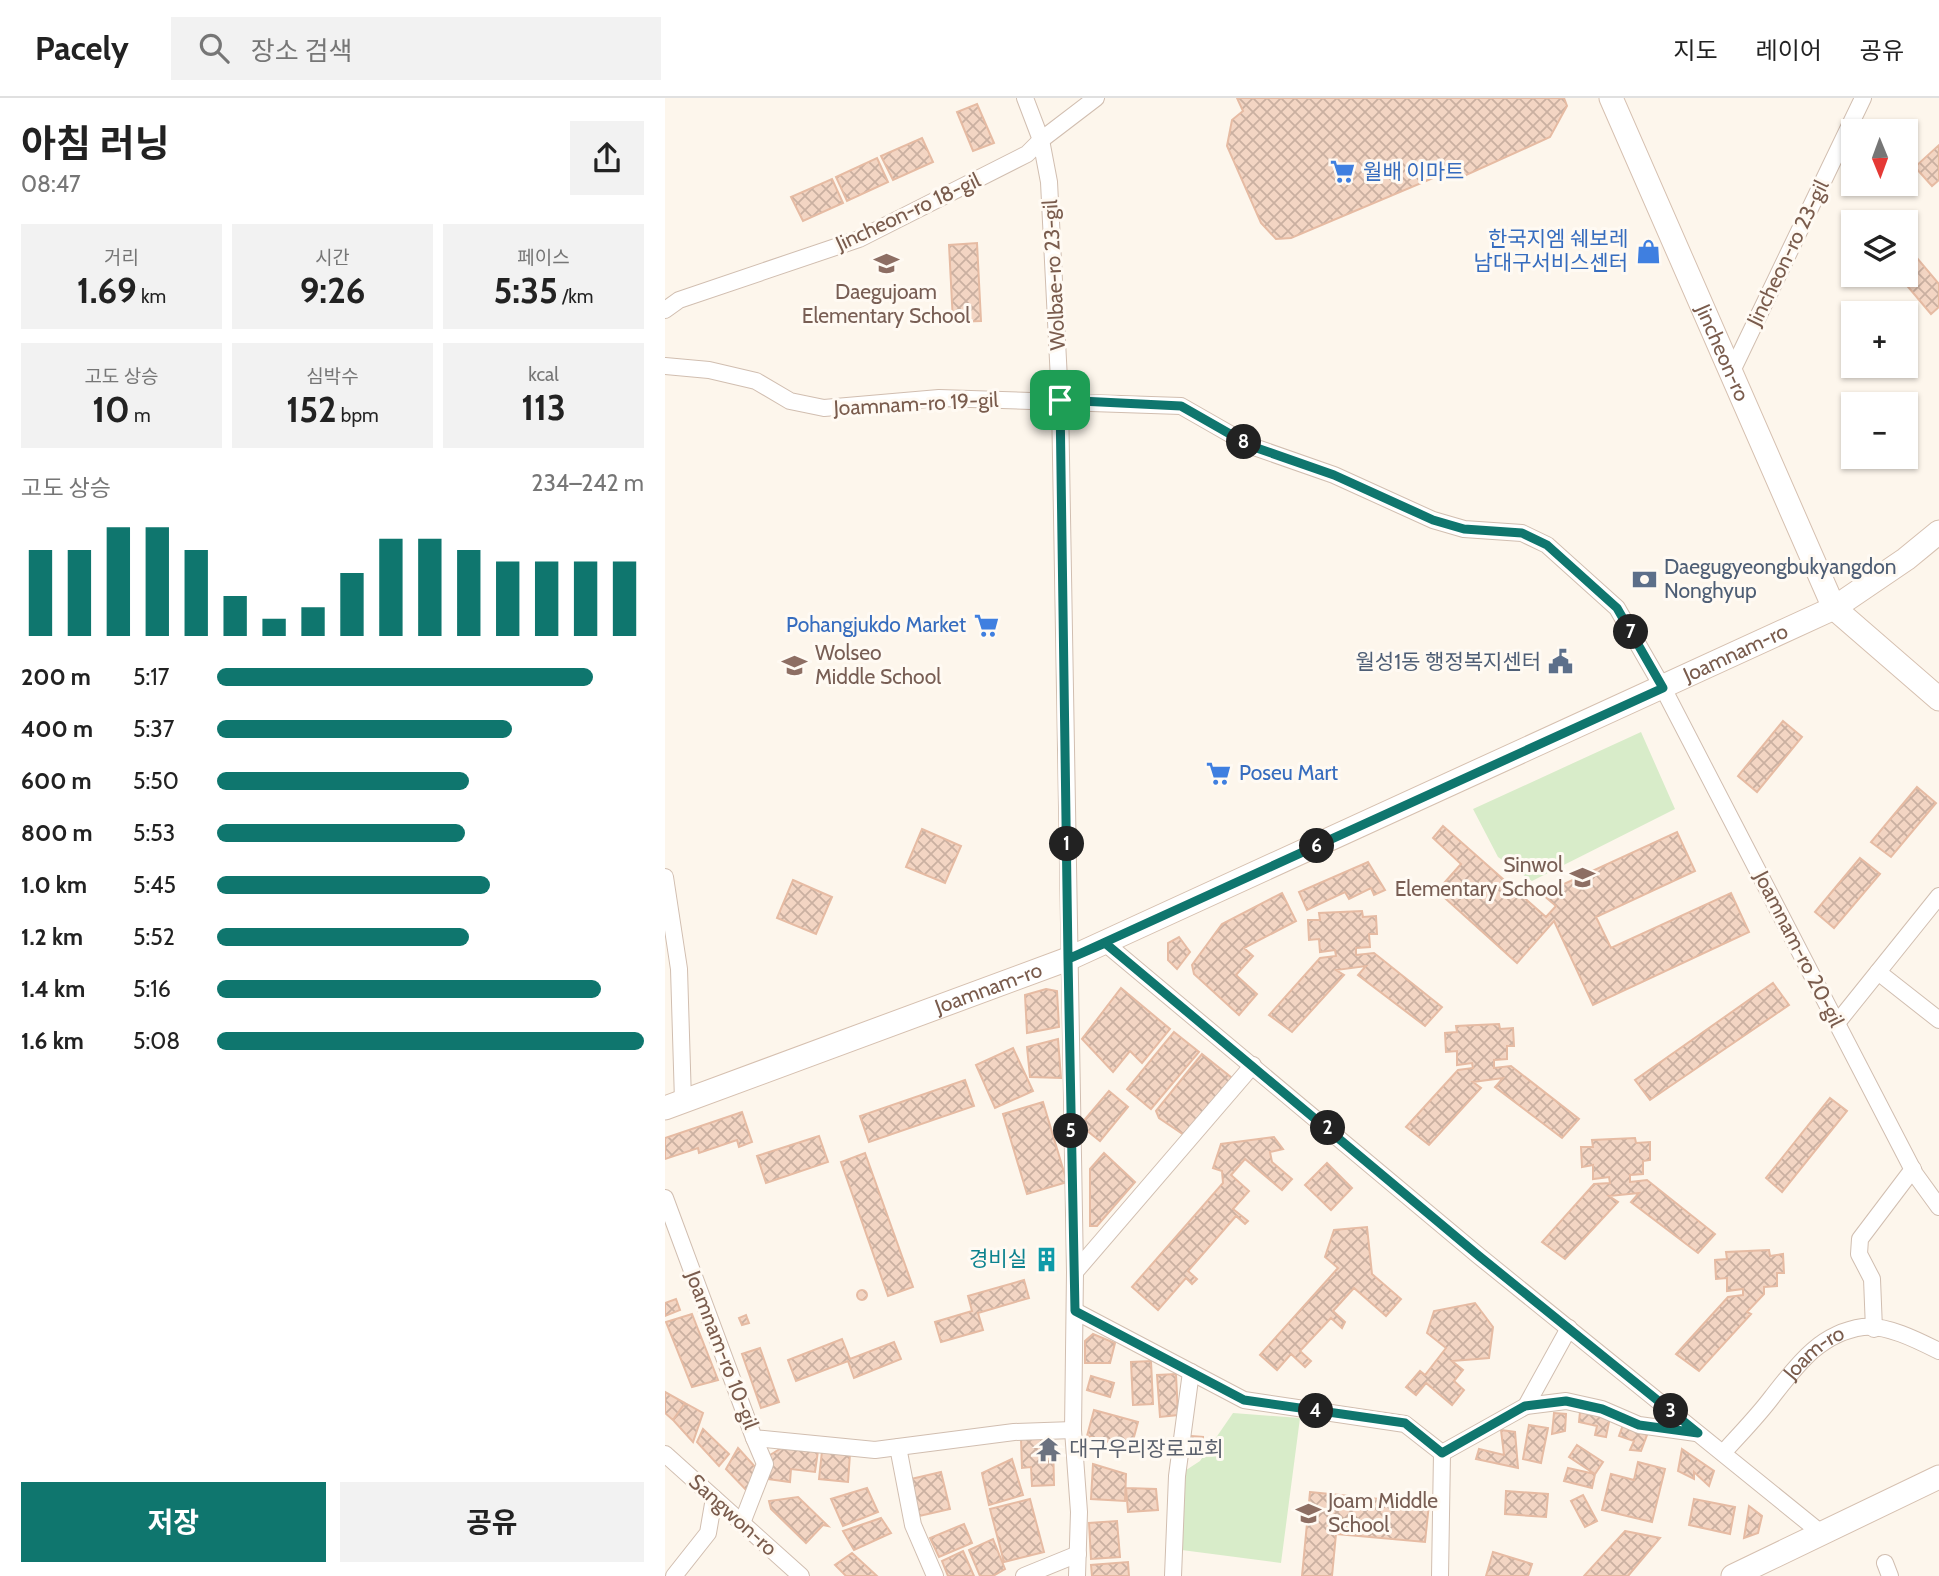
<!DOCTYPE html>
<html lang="ko">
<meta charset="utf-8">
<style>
body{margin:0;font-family:Cabin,"Noto Sans KR",sans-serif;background:#f2f2f2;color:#222;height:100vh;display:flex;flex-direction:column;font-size:26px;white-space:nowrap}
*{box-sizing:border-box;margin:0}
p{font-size:23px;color:#767676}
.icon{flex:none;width:38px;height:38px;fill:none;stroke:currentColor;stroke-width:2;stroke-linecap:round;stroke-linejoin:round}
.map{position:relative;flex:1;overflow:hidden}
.details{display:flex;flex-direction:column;background:#fff;width:665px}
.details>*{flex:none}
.needle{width:46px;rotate:179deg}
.buttons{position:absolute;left:1176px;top:21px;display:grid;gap:14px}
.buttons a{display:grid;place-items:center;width:77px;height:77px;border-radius:0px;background:#fff;box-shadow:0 2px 5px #0004;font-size:35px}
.pin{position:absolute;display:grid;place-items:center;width:60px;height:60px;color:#fff;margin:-30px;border-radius:14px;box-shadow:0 4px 10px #0006}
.km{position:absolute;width:35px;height:35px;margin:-18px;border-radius:50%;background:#222;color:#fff;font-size:19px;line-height:35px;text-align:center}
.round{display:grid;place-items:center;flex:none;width:74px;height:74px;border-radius:0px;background:#f2f2f2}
.head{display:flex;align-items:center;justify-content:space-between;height:119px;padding:0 21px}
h1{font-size:38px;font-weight:700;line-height:52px}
.stats{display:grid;grid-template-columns:repeat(3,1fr);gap:10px;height:119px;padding:7px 21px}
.stats div{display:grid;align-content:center;border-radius:0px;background:#f2f2f2;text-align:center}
.stats b{font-size:35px;font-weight:700}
.stats small{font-size:19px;font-weight:400}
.stats p{font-size:19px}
.chart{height:196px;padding:14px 21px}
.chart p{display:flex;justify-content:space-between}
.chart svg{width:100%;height:126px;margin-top:7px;stroke:#0f766e;stroke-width:6}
.action{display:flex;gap:14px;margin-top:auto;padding:14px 21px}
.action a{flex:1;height:80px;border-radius:0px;background:#0f766e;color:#fff;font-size:28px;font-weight:700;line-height:80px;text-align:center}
.action a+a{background:#f2f2f2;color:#222}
ul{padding:0 21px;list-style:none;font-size:23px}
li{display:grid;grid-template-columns:112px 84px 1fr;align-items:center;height:52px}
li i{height:18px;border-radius:9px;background:#0f766e}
header{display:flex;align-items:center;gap:42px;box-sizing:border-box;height:98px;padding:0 35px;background:#fff;border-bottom:2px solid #e0e0e0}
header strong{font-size:33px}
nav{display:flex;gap:38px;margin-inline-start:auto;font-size:24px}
.search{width:490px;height:63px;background:#f2f2f2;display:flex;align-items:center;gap:18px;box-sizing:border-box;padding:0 24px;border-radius:0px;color:#767676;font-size:26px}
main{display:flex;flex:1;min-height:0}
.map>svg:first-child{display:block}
.garden{fill:#d8ecc9}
.building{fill:url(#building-cross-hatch);stroke:#e6bba3;stroke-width:2}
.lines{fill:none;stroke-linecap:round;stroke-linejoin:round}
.street-casing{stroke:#d1beb0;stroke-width:18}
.secondary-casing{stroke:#d6c0b0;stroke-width:25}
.street{stroke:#fff;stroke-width:16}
.secondary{stroke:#fff;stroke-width:23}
.route-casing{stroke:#fff;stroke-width:14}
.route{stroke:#0f766e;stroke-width:9}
.labels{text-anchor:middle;stroke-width:6;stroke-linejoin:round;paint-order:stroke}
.shop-label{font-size:21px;fill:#366cbe;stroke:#fffaf3;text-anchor:start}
.street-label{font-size:21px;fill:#7a5c4d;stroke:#fffaf3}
.education-label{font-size:21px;fill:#785e54;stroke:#fffaf3;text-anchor:start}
.service-label{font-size:21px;fill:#4e5e75;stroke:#fffaf3;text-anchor:start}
.culture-label{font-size:21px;fill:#0d838f;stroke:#fffaf3;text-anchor:end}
.worship-label{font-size:21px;fill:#5b616d;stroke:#fffaf3;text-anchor:start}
</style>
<header>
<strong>Pacely</strong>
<div class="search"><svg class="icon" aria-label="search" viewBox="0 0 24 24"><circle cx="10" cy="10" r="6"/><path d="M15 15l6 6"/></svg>장소 검색</div>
<nav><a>지도</a><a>레이어</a><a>공유</a></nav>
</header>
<main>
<section class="details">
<div class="head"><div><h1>아침 러닝</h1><p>08:47</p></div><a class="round"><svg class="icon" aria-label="share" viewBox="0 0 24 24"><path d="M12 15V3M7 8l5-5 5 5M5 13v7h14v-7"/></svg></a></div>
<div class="stats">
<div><p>거리</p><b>1.69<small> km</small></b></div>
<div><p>시간</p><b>9:26</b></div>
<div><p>페이스</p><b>5:35<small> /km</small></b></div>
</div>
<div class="stats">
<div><p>고도 상승</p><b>10<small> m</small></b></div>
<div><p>심박수</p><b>152<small> bpm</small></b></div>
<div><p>kcal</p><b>113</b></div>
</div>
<div class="chart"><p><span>고도 상승</span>234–242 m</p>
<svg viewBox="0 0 160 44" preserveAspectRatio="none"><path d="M5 44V14M15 44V14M25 44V6M35 44V6M45 44V14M55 44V30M65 44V38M75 44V34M85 44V22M95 44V10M105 44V10M115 44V14M125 44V18M135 44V18M145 44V18M155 44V18"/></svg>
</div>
<ul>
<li><b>200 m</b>5:17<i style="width:88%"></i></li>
<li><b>400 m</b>5:37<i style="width:69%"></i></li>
<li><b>600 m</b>5:50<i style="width:59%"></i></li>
<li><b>800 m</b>5:53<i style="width:58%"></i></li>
<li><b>1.0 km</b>5:45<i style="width:64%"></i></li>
<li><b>1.2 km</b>5:52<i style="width:59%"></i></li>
<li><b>1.4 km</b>5:16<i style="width:90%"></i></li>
<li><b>1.6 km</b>5:08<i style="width:100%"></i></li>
</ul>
<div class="action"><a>저장</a><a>공유</a></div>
</section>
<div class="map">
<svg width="1274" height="1478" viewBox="0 0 1274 1478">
<defs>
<pattern id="building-cross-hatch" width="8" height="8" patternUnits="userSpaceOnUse" patternTransform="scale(1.75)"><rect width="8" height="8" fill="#f3d5c3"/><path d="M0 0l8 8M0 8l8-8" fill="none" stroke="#cab0a1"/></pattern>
</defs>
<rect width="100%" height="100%" fill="#fdf6ec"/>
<path class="garden" d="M976,634L1010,711L867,783L833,759L808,711Z
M568,1315L635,1320L616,1465L509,1451L512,1378L535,1363Z"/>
<path class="building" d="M572,0H899L902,8L885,39L799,78L794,69L626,140L611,141L596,125L562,48L567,22L578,13Z
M312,6L329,45L308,53L292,14Z
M257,40L268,64L228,82L216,58Z
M1274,47V82L1267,88L1250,69Z
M212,60L223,84L182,103L171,79Z
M167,81L178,105L138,123L126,99Z
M312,145L316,223L288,224L284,147Z
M1241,147L1274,186V209L1266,216L1233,177H1241Z
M1118,623L1137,639L1092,694L1073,678Z
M1252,689L1271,705L1226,759L1206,744Z
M778,728L881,819L891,808L877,796L1012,734L1030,773L931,819L946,850L1066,795L1084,834L928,907L889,823L852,865L772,793L796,766L768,740Z
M257,731L296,748L280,785L241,769Z
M1195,760L1215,776L1169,830L1150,814Z
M703,764L720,792L709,797L706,790L684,801L680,794L642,812L634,794Z
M128,782L167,799L151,836L112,820Z
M617,795L631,823L579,850L588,858L571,877L592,896L574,917L529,876L527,867L557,826Z
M697,813L698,819L711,818L712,836H704L705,849L691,850V857L709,855L777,909L760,928L693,877L701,868L671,872L679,877L627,934L604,917L655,860L671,858L670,852L655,854L654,841L644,842L643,822H655L654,815Z
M514,839L525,854L512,871L503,862V845Z
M1108,885L1124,907L985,1002L970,982Z
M456,890L505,931L477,965L465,953L448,974L417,941Z
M381,891L392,893L394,929L362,935L360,897Z
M834,926L835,931L848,930L849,948H842V961L829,962V970L846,968L914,1021L897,1040L830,989L838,980L808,984L816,990L764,1047L741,1029L793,972L808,970L807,965L792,967V953L781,954L780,935L792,934L791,928Z
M509,934L534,954L486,1011L462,991Z
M393,941L396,980L365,979L362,949Z
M348,950L368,993L330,1010L311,967Z
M537,956L567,980L519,1037L494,1020L491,1013Z
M300,982L309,1008L204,1044L195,1018Z
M444,993L463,1009L435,1043L415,1027Z
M1165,1000L1182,1013L1117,1094L1101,1080Z
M378,1004L402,1084L362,1096L338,1016Z
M77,1014L87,1044L74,1049L72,1042L34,1055L33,1050L0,1061V1040Z
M154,1038L163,1064L101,1085L92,1058Z
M609,1039L618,1051L605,1054L607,1064L627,1081L617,1092L580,1061L566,1077L584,1093L568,1111L583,1123L580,1126L571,1118L523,1173L532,1181L527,1186L521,1180L493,1212L467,1189L558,1085L557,1073L548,1070L556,1046Z
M970,1040L971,1045L985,1044V1062L978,1063V1076L965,1077V1084L982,1082L1050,1136L1033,1155L966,1104L974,1095L944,1098L953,1104L900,1161L877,1144L929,1086L945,1085L944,1079L928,1081V1067L917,1069L916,1049H928L927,1042Z
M200,1055L248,1189L223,1198L176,1064Z
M439,1055L470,1084L432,1128H425V1071Z
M662,1065L687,1090L666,1112L640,1087Z
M702,1129L707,1176L736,1201L721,1218L689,1190L668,1213L680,1224L677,1230L666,1220L635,1253L646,1263L640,1269L626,1256L612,1272L595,1257L673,1170L660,1159L669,1132Z
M1104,1152L1105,1158L1118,1156L1119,1175H1112V1188L1099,1189V1196L1082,1214L1086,1216L1034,1273L1011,1256L1063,1199L1078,1197V1191L1062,1193V1180L1051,1181L1050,1162L1062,1161L1061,1154Z
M385,1156L387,1164L378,1167L376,1159Z
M359,1182L364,1200L313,1215L318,1232L276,1244L270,1224L307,1213L303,1198Z
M192 1197a5 5 0 1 1 10 0a5 5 0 1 1-10 0Z
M11,1201L15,1212L0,1218V1205Z
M810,1205L828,1229L824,1260L787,1263L798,1272L789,1283L799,1292L787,1307L761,1285L751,1297L741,1289L755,1273L760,1277L781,1250L762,1235L769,1213Z
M27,1216L53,1282L27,1289L1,1224Z
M81,1217L84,1225L77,1227L74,1220Z
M428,1236L450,1245L445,1265H420V1243Z
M177,1241L185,1261L229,1244L236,1261L189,1280L183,1263L131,1283L123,1262Z
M95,1250L114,1304L96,1310L77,1256Z
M486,1263L488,1306L468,1307L466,1264Z
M511,1276L513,1317L495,1319L492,1277Z
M426,1278L449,1285L445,1299L422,1292Z
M0,1294L20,1305L8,1322L0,1315Z
M20,1305L38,1315L28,1344L8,1322Z
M429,1312L473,1324L466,1350L422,1338Z
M915,1314L945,1319L941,1339L930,1337L932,1328L914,1324Z
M889,1315L901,1316L900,1333L887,1336Z
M864,1327L883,1330L876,1365L858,1361Z
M958,1327L982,1337L976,1353L965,1352L969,1343L954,1338Z
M38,1331L64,1356L54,1368L32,1344Z
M836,1332L850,1334L853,1370L811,1361L814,1351L839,1357Z
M526,1338L538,1339L537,1356L525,1355Z
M388,1340L389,1387L367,1388L366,1369L357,1370L356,1341Z
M912,1347L938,1364L930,1376L904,1359Z
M118,1349L153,1353L150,1374L126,1371L125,1384L102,1381L105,1357Z
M73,1350L92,1371L83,1394L61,1371Z
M1017,1351L1049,1373L1044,1388L1029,1374V1381L1013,1373Z
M157,1353L185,1356L183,1384L154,1381Z
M347,1361L358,1397L324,1407L317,1375Z
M973,1364L1000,1371L987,1424L937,1412L946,1376L969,1382Z
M428,1366L461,1376L460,1403L426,1401Z
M903,1370L930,1376L927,1390L899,1383Z
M276,1374L285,1411L254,1418L246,1381Z
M202,1390L213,1414L178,1428L166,1401Z
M461,1390L491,1391L493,1412L463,1414Z
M841,1393L883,1396L881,1419L840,1416Z
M645,1394L764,1406L760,1444L671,1436L667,1478H637Z
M918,1397L932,1423L920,1429L906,1403Z
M133,1399L163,1428L158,1427L141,1445L106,1411L104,1403Z
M365,1401L379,1454L339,1464L325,1411Z
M1029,1401L1070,1409L1065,1436L1024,1427Z
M1084,1408L1097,1418L1093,1435L1079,1440Z
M216,1420L226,1435L189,1452L178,1433Z
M452,1423L455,1459L426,1461L424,1425Z
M299,1426L307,1445L274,1459L265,1440Z
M960,1433L995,1440L963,1478H919Z
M328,1441L340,1471L328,1478H315L304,1452Z
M298,1453L309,1478H283L277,1463Z
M828,1454L867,1466L863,1478H821Z
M187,1455L212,1478H181L170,1467Z
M463,1464L464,1478H427L426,1467Z"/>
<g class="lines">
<defs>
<g id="street">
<path d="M360,0L376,42L384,84L395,302L410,1174L408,1332L414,1414L412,1478"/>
<path d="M0,212L14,202L194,141L362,56L376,42L431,0"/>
<path d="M0,268L44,272L91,283L125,303L159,310L274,300L516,308L586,348L669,377L768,422L799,431L857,435L882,447L952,510L998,590L1250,1076L1274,1109"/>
<path d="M1067,273L1198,0"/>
<path d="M0,779L14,871L18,1003"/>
<path d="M440,845L814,1158L1156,1435"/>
<path d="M1213,874L1274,922"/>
<path d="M1172,925L1274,798"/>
<path d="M0,1100L89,1340L210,1352L349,1334L408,1332"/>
<path d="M410,1174L588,967"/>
<path d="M410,1213L579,1302L740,1326L777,1355L861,1308L901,1303L937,1311L974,1327L1031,1335"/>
<path d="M1209,1231L1207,1181L1194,1156L1195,1141L1248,1071"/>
<path d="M861,1308L904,1230"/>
<path d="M233,1349L248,1427L270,1478"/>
<path id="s1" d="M1058,1355C1074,1337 1092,1319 1107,1299C1132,1267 1155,1235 1198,1229C1221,1226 1254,1243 1274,1253"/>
<path d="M0,1356L136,1478"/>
<path d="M77,1425L100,1366L89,1340"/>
<path d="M1220,1465L1225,1478"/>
<path d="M9,1478L43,1435L49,1400"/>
<path d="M359,1478L413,1456"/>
<path d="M508,1478L512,1378L526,1274"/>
<path d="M775,1478L777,1355"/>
</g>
<g id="secondary">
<path id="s2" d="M946,0L1169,510L1274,601"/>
<path id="s3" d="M0,1010L403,861L1169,510L1241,461L1274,434"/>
<path d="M1068,1478L1274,1379"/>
</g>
</defs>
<use href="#street" class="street-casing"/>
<use href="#secondary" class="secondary-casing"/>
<use href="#street" class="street"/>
<use href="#secondary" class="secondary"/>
</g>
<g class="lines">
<defs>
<path id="route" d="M395,302L403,861L440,845L814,1158L1033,1335L974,1327L937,1311L901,1303L860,1308L777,1355L740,1325L579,1302L410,1213L403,861L998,590L952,510L882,447L857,435L799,431L768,422L669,377L586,348L516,308L395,302"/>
</defs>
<use href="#route" class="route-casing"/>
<use href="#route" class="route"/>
</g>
<defs>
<symbol id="supermarket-bare" viewBox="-9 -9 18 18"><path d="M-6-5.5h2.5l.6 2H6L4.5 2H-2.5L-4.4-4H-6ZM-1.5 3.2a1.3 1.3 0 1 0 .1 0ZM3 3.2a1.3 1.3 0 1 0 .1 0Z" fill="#3f7fe0" stroke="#fffaf3" stroke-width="2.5" paint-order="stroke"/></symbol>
<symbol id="shop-bare" viewBox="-9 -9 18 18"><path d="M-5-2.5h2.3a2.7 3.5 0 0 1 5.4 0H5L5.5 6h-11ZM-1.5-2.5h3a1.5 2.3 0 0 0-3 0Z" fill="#3f7fe0" stroke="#fffaf3" stroke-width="2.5" paint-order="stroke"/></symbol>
<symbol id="school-bare" viewBox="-9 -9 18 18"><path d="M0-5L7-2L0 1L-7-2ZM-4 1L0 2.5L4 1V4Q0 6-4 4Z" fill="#8d6e63" stroke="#fffaf3" stroke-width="2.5" paint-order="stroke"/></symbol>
<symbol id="bank-bare" viewBox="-9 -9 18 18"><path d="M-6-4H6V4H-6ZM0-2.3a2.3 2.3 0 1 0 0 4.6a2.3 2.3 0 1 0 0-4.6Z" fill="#5c6f8a" stroke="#fffaf3" stroke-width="2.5" paint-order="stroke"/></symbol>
<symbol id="civic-bare" viewBox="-9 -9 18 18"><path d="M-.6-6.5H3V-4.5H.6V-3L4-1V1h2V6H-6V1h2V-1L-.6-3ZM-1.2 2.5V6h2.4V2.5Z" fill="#5c6f8a" stroke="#fffaf3" stroke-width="2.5" paint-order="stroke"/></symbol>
<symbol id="building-bare" viewBox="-9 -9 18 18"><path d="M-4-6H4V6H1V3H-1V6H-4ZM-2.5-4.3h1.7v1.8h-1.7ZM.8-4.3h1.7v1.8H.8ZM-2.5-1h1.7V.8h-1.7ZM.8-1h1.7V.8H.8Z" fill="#0f9aa8" stroke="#fffaf3" stroke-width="2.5" paint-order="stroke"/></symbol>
<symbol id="temple-bare" viewBox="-9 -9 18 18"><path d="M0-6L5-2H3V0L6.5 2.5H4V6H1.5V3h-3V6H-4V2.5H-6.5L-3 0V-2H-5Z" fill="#6b7280" stroke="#fffaf3" stroke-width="2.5" paint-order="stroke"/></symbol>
</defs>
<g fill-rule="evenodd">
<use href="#supermarket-bare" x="660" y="56" width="35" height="35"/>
<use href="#shop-bare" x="966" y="136" width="35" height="35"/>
<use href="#school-bare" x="204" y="148" width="35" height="35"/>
<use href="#bank-bare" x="962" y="464" width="35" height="35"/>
<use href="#supermarket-bare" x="304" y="510" width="35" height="35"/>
<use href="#civic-bare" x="878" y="546" width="35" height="35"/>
<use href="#school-bare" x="112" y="550" width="35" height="35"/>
<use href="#supermarket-bare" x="536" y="658" width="35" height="35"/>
<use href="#school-bare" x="900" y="762" width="35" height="35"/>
<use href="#building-bare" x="364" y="1144" width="35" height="35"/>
<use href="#temple-bare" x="366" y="1334" width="35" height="35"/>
<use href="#school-bare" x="626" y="1398" width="35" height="35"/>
</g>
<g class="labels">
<g class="shop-label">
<text x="698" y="81">월배 이마트</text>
<text x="963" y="148" text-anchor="end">한국지엠 쉐보레<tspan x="963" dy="24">남대구서비스센터</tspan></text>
<text x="301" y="534" text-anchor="end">Pohangjukdo Market</text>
<text x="574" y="682">Poseu Mart</text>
</g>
<g class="street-label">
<text transform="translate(243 114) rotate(-25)" y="7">Jincheon-ro 18-gil</text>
<text transform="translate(1123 155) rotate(-64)" y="7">Jincheon-ro 23-gil</text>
<text transform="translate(389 177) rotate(-93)" y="7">Wolbae-ro 23-gil</text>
<text dy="7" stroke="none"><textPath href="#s2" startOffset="278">Jincheon-ro</textPath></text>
<text transform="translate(251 306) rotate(-3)" y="7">Joamnam-ro 19-gil</text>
<text dy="7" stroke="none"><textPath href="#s3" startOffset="1164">Joamnam-ro</textPath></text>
<text transform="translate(1134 851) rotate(63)" y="7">Joamnam-ro 20-gil</text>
<text dy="7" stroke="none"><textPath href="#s3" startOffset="345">Joamnam-ro</textPath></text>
<text transform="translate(57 1252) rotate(69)" y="7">Joamnam-ro 10-gil</text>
<text dy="7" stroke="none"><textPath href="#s1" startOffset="136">Joam-ro</textPath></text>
<text transform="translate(68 1417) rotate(42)" y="7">Sangwon-ro</text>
</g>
<g class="education-label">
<text x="221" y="201" text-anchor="middle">Daegujoam<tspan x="221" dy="24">Elementary School</tspan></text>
<text x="150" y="562">Wolseo<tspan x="150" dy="24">Middle School</tspan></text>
<text x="898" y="774" text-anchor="end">Sinwol<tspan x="898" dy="24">Elementary School</tspan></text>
<text x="663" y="1410">Joam Middle<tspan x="663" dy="24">School</tspan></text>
</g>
<g class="service-label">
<text x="999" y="476">Daegugyeongbukyangdon<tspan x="999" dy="24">Nonghyup</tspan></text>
<text x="876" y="571" text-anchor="end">월성1동 행정복지센터</text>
</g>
<g class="culture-label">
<text x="362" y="1168">경비실</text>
</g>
<g class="worship-label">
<text x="404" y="1358">대구우리장로교회</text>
</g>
</g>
</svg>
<div class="buttons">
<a><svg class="needle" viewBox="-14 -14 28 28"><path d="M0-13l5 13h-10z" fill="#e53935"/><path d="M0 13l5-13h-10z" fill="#767676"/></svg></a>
<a><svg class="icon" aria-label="layers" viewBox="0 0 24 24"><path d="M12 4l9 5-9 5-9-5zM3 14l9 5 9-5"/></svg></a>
<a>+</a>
<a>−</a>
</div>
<div class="pin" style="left:395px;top:302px;background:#1e9e55"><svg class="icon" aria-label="arrive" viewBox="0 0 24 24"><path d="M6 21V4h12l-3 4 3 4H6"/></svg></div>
<b class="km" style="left:402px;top:746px">1</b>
<b class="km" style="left:663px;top:1030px">2</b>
<b class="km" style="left:1006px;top:1313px">3</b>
<b class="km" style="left:651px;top:1313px">4</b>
<b class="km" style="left:406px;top:1033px">5</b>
<b class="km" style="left:652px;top:748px">6</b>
<b class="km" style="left:966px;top:534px">7</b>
<b class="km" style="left:579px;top:344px">8</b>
</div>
</main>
